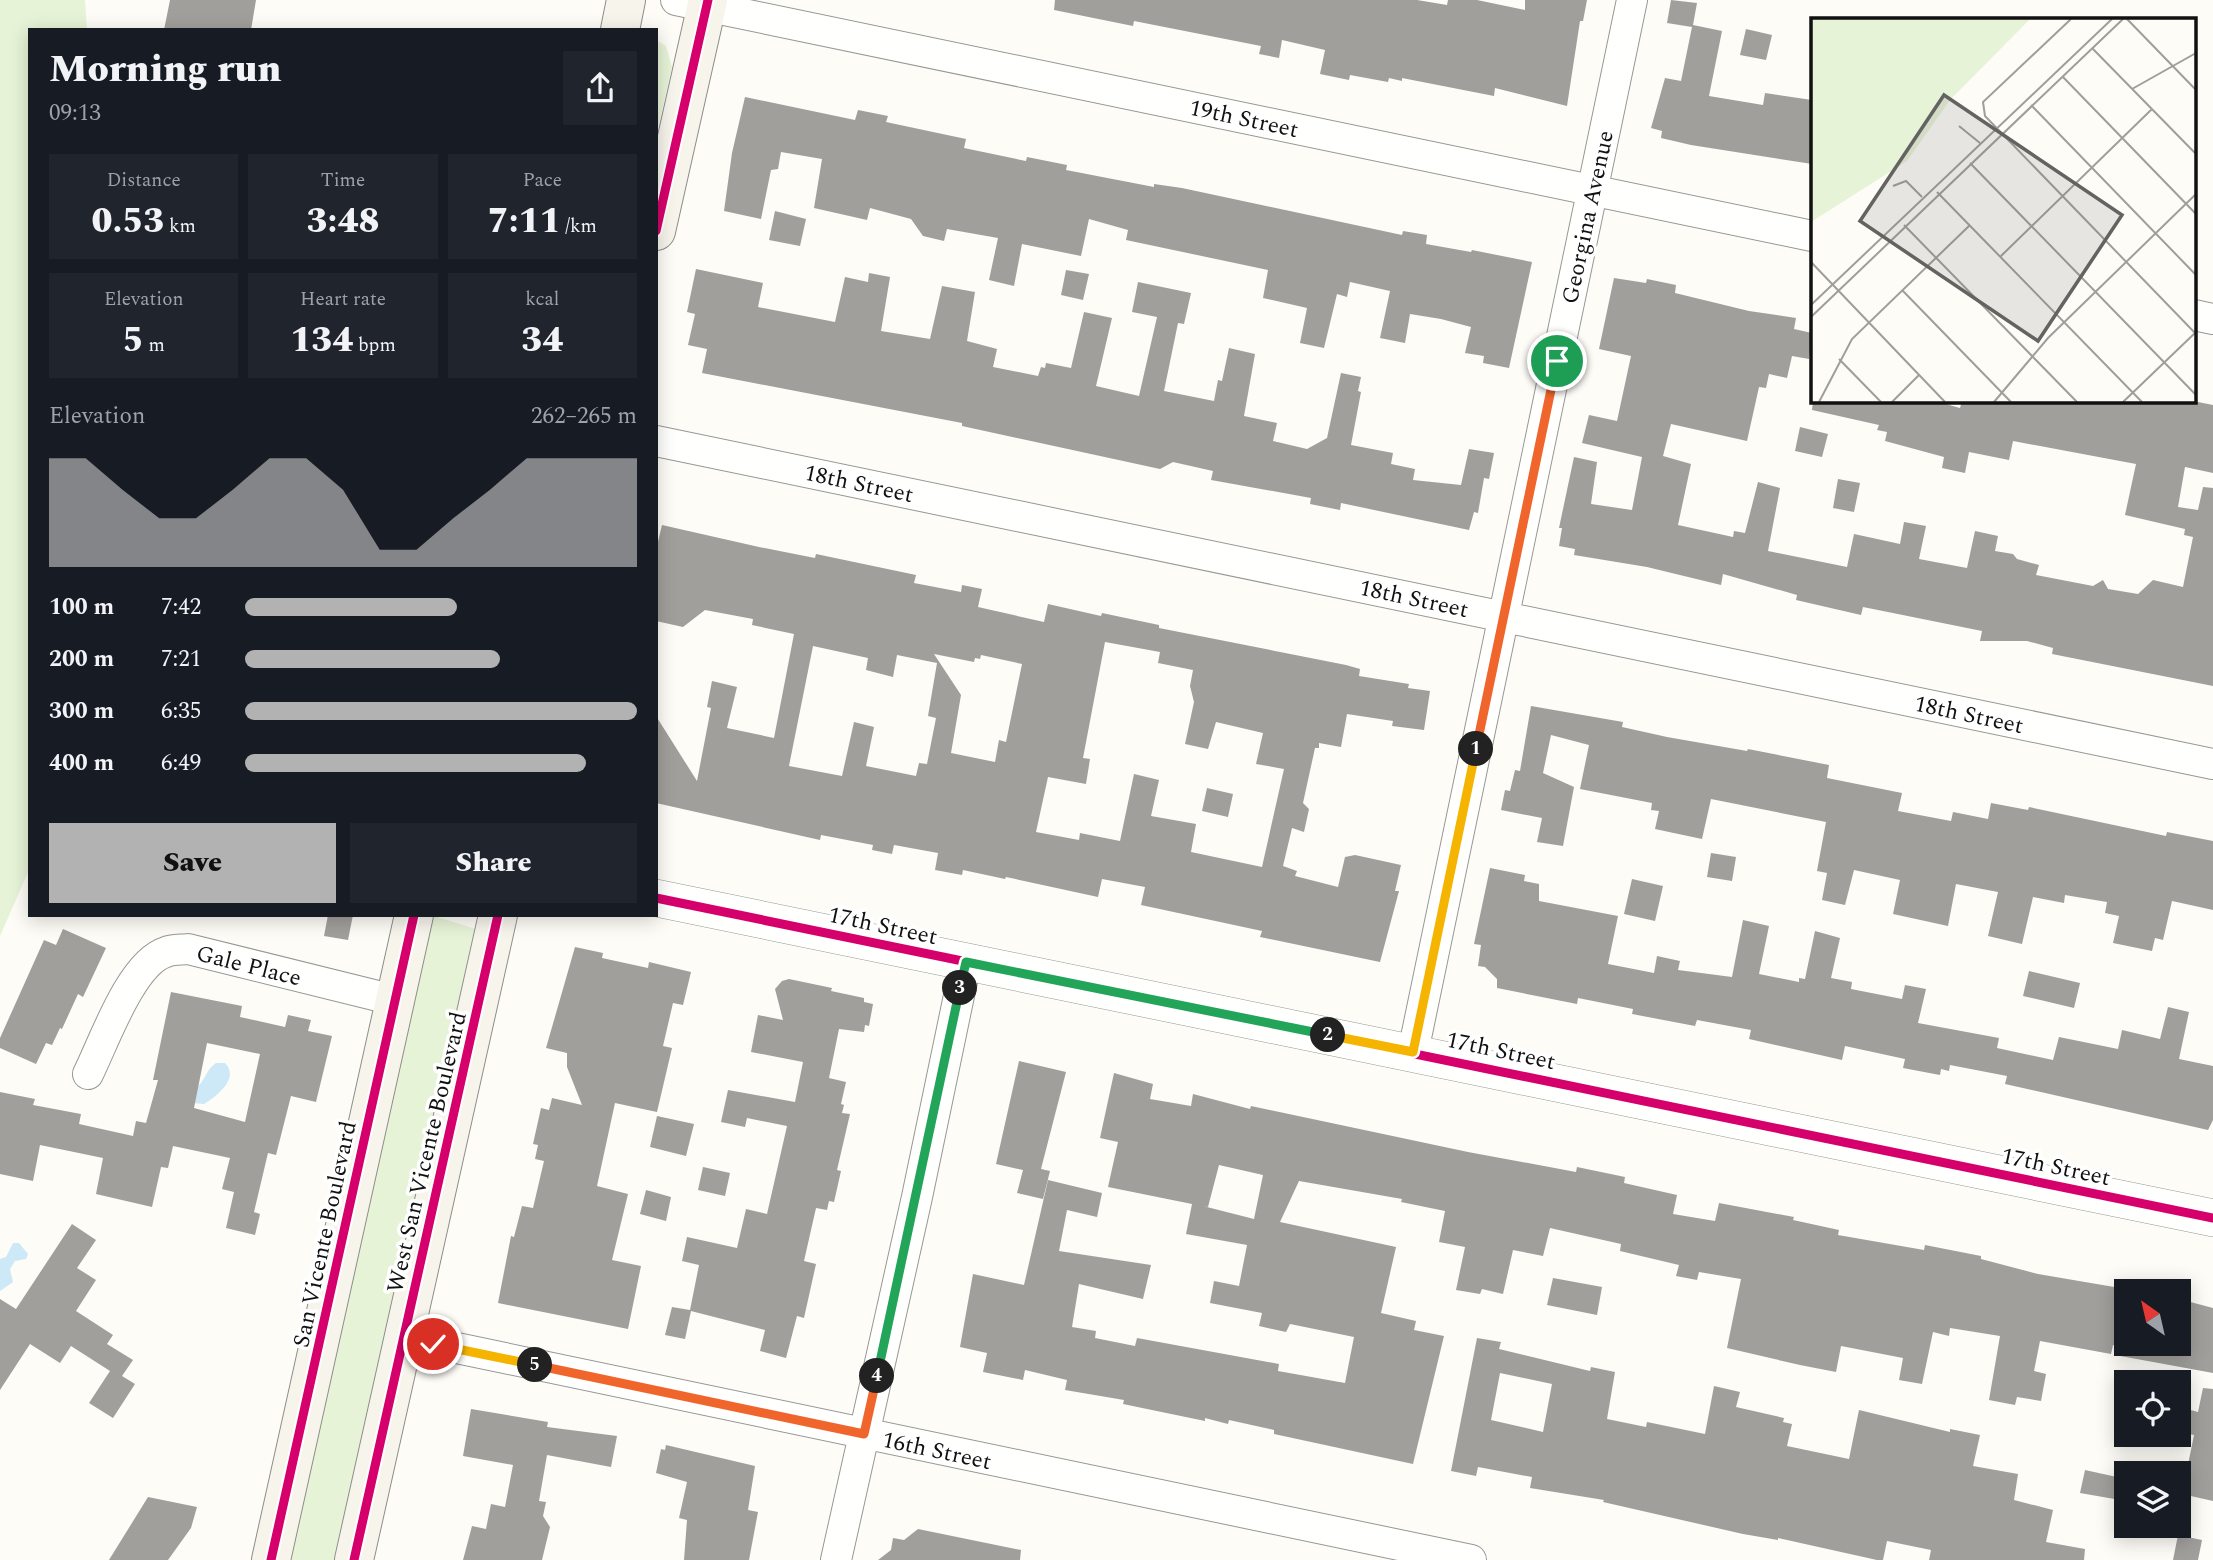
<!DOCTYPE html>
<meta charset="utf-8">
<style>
body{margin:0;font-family:Spectral,serif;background:#20242c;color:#f1f3f6;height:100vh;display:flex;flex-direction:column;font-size:26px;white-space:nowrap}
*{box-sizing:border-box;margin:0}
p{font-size:23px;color:#9ea1a6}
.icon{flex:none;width:38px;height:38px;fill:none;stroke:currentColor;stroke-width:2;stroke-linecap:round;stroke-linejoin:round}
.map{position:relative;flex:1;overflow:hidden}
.details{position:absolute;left:28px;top:28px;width:630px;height:889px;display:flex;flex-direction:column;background:#171b24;border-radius:0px;box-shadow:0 4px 18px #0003}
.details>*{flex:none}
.needle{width:46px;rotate:326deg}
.fabs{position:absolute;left:2114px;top:1279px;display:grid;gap:14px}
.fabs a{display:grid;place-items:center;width:77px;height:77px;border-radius:0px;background:#171b24;box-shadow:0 4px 18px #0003;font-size:35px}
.pin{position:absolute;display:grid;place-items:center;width:60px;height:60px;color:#fff;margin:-30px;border:4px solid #fff;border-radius:50%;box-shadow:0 2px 7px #0007}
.km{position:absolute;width:35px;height:35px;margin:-18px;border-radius:50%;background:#222;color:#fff;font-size:19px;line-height:35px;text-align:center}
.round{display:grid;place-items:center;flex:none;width:74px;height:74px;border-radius:0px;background:#20242c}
.summary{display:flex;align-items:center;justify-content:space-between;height:119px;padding:0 21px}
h1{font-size:38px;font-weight:800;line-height:52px}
.figures{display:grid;grid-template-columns:repeat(3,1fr);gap:10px;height:119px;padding:7px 21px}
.figures div{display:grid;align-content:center;border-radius:0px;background:#20242c;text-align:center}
.figures b{font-size:35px;font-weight:800}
.figures small{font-size:19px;font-weight:400}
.figures p{font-size:19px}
.chart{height:196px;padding:14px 21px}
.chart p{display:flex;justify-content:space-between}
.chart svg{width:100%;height:126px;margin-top:7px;fill:#b2b2b3;opacity:.7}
.button{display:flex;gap:14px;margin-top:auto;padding:14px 21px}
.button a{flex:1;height:80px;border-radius:0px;background:#b2b2b3;color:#111;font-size:28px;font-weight:800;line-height:80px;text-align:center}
.button a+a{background:#20242c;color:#f1f3f6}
ul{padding:0 21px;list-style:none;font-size:23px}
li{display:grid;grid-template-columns:112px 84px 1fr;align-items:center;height:52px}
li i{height:18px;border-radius:9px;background:#b2b2b3}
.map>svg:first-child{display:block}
.green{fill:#e7f3d7}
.water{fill:#cde8f7}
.building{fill:#a19f9c;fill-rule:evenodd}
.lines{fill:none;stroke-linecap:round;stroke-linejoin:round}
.minor-casing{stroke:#979795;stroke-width:32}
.tertiary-casing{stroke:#979795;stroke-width:38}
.secondary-casing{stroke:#8e8d8b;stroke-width:40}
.minor{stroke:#fffffe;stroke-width:30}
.tertiary{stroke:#fffffe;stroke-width:37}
.secondary{stroke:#f6f4eb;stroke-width:38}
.cycleway-casing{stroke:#fff;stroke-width:13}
.cycleway{stroke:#d6006c;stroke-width:9}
.split-1-casing{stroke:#fff;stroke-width:14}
.split-2-casing{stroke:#fff;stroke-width:14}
.split-3-casing{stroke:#fff;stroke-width:14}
.split-4-casing{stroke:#fff;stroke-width:14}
.split-5-casing{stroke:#fff;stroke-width:14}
.split-6-casing{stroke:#fff;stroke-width:14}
.split-1{stroke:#f0652b;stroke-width:9}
.split-2{stroke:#f5b400;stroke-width:9}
.split-3{stroke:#22a559;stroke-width:9}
.split-4{stroke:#22a559;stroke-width:9}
.split-5{stroke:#f0652b;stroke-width:9}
.split-6{stroke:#f5b400;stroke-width:9}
.labels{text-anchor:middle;stroke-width:7;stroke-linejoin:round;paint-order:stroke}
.street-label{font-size:23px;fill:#111;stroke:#fff}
.inset-road{fill:none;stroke:#9f9e9b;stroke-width:2}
.view{fill:#646362;fill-opacity:0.15;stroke:#646362;stroke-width:3.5}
.inset-edge{fill:none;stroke:#111;stroke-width:3.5}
</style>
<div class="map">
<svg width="2213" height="1560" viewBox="0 0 2213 1560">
<rect width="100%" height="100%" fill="#fdfcf7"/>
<path class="green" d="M0,0H85L87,30H30V868L0,936Z
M656,40L666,46L672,67L656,136Z
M434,916L476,929V934L335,1560H288Z"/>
<path class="water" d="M216,1063H225C240,1078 217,1096 204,1104L192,1103L188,1094C208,1082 203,1072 216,1063Z
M13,1243H19L28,1254L26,1259L15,1261L10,1269L13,1282L0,1291V1259L6,1257Z"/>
<path class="building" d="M170,0H256L251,30H164Z
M1055,0H1417L1447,5L1448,0H1477L1525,10V0H1587L1583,21H1580L1567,106L1495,88L1494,96L1402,78V81L1389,78L1388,82L1350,75L1349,80L1320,74L1325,50L1282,40L1279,58L1259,54L1261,46L1134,21L1133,26L1054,10Z
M1671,0L1697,3L1693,25L1722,31L1709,96L1763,105L1765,93L1812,100V164L1691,145L1661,138L1662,131L1651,128L1665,78L1681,81L1692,27L1667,23Z
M1746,29L1772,35L1766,60L1740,55Z
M745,97L855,120L858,110L888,116L886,122L966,139L964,148L1026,161L1027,157L1067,165L1066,170L1154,187V184L1182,188L1402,235L1403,231L1427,235L1426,244L1471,252L1472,250L1532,262L1509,368L1483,363L1484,356L1465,353L1471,327L1441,319L1410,314L1405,343L1380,338L1390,291L1350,282L1347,297L1337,294L1324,348L1300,343L1307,308L1263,298L1268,270L1126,240L1128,230L1089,219L1081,256L1022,244L1014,286L989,280L998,238L947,229L944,241L923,236L911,219L870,208L867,220L814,208L822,159L781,152L778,169L771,170L761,219L724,211L732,153Z
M775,211L806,219L800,246L769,240Z
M696,269L763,283L758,307L835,322L845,277L868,282L869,273L890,277L881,331L930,339L942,286L975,292L967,341L997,349L993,367L1038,376L1041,367L1045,368L1046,363L1071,368L1084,312L1112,318L1096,386L1139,396L1157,317L1132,312L1138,282L1191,293L1184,324L1178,323L1164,391L1214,401L1218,380L1222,381L1229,348L1255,354L1244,416L1277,423L1273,441L1307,449L1327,438L1341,373L1361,377L1358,391L1361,392L1351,445L1393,453L1391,464L1415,469L1413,480L1461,485L1469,449L1494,453L1489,479L1484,478L1478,513L1474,512L1469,530L1341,503L1340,510L1310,504L1311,498L1211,480L1213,471L1173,462L1160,469L962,426V423L702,373L707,349L688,345L695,314L687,312Z
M1066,270L1089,274L1083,300L1061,295Z
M1614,278L1646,283L1647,279L1676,285L1675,293L1749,311L1796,318L1794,329L1812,333L1809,359L1792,356L1787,378L1769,374L1766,388L1759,387L1747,441L1671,424L1663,456L1691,464L1678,525L1733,537L1734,531L1745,533L1758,482L1780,488L1768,551L1847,567L1854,534L1900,544L1904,522L1926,526L1919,559L1967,568L1975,531L1998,536L1995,551L2013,554L2017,559L2039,565L2036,575L2093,586L2103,580L2108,589L2138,594L2153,580L2183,587L2193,537L2184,535L2185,529L2125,515L2136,464L2013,441L2009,460L1969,452L1965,473L1942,468L1944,457L1885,441L1887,432L1877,430L1879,425L1812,410L1813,401H1935L1960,408L1962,401H2193L2213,405V473L2185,467L2178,507L2198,510L2203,487L2213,488V686L2052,654L2053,648L2027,641H1980L1982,631L1863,607L1861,615L1796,600L1797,595L1723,574L1721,585L1647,567L1574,555L1575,549L1559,546L1562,528H1559L1574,457L1597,462L1591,504L1632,510L1642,457L1582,443L1589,415L1617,421L1631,356L1599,349Z
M1800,427L1828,434L1822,457L1795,451Z
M1838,479L1860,483L1854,512L1833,508Z
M662,525L759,547L815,558L816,554L916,575L914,583L961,592L962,585L982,589L978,607L1044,622L1048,604L1101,616L1102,613L1159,625V628L1346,665L1360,669L1359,676L1409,684L1408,688L1430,691L1424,730L1392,726L1393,721L1347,714L1341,747L1319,743V748H1315L1303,803L1309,809L1304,832L1292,828L1283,866L1297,871L1295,876L1338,887L1345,857L1355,855L1401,865L1395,891H1399L1380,962L1260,937L1262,931L1141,905L1145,887L1102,879L1098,897L1006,877L1005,879L963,870L962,875L935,870L938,853L894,845L892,854L872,850L873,845L821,835L820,840L656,803V716L697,781L711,708L707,707L712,681L737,687L727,728L774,738L794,634L752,625L753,619L705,610L683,627L656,621V550ZM1105,642L1160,652L1158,663L1193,670L1190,686L1194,702L1185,744L1208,749L1216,722L1263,733L1256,764L1284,769L1262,867L1191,852L1196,824L1151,816L1159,780L1134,774L1120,841L1080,833L1079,840L1036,832L1048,777L1086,784L1090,759L1083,758ZM813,646L868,658L866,670L893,677L897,655L937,663L928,716L936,718L927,764L919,763L916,776L866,766L874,727L854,722L842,776L789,766ZM934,654L974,662L975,658L980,659L981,655L1022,664L1006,742L999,740L995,762L951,753L961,695Z
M1531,706L1623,722L1622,727L1667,737L1747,751L1748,749L1829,765L1827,778L1902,793L1898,811L1951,821L1953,812L1988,819L1991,803L2028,810L2029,807L2166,836L2167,832L2213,841V910L2172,901L2163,940L2155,938L2152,951L2113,943L2119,916L2105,913L2107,902L2065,895L2064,903L2033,897L2022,944L1988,936L1998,892L1956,884L1948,926L1893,914L1900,880L1854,870L1845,905L1822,900L1827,873L1817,871L1826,822L1711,799L1702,839L1655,829L1659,811L1651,810L1652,803L1580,789L1589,745L1551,735L1543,773L1574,787L1563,846L1537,842L1542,818L1501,810L1505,790L1510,791L1515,770L1520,771Z
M1207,788L1233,794L1228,817L1202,811Z
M1711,853L1736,857L1732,881L1707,877Z
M1490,868L1525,875L1524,881L1539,884V901L1618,916L1608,964L1654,973L1657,956L1680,961L1678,970L1732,977L1743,920L1769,926L1759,974L1799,982V978L1805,979L1815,931L1840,938L1831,978L1852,982L1851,989L1902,999L1905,985L1926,989L1918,1023L1999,1038L1997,1048L2053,1060L2059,1037L2118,1049L2122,1030L2160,1039L2168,1007L2189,1012L2179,1059L2213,1066V1120L2208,1130L2005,1084L2007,1076L1950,1065L1949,1071L1941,1069L1940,1075L1903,1068L1905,1059L1845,1046L1842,1060L1749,1039L1751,1030L1697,1020L1695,1026L1632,1014L1633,1009L1578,998L1577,1004L1497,988V979L1485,967L1478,966L1481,945L1474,944Z
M1632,879L1663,886L1655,921L1624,914Z
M328,915H353L348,940L324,936Z
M63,929L106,948L83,997L78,994L62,1029L60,1028L52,1045L46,1043L36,1064L0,1048V1038L44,940L56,945Z
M575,947L603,953L602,958L648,968L649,962L691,972L683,1005L673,1003L663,1046L672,1048L657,1112L615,1103L597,1186L628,1194L612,1260L641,1266L628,1329L498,1303L511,1236L514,1237L522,1206L533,1208L544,1161L535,1159L538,1145L533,1144L541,1108L549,1110L552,1098L582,1105L567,1067V1053L546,1048Z
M2029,971L2080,983L2074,1008L2023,996Z
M789,979L832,988L831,991L864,998V1002L873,1004L869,1026L865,1025L864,1032L839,1029L829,1078L846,1082L841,1104L844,1105L842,1113L850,1114L837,1170L841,1171L834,1202L829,1201L827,1210L816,1208L804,1261L816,1264L804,1318L797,1316L786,1358L760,1351L765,1330L691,1311L685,1339L665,1335L672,1307L690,1310L699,1265L682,1261L687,1237L737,1248L746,1209L767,1214L787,1126L747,1118L745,1127L721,1122L728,1090L795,1102L803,1062L751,1052L758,1015L783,1020L775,989L782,981Z
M171,992L242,1006L240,1017L285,1027L288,1015L311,1020L308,1031L332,1036L316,1102L291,1096L276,1155L268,1153L254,1212L260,1214L255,1235L226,1228L234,1192L222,1189L230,1158L173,1146L168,1168L161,1167L152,1207L96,1194L103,1158L40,1145L33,1181L0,1174V1092L35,1099L33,1105L81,1114L79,1124L133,1136L136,1121L146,1123L158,1080H153ZM207,1043L260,1054L245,1122L194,1108Z
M1019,1061L1066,1072L1041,1169L1050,1171L1043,1199L1017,1193L1023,1170L996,1164Z
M1114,1073L1153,1084L1150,1099L1191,1106L1193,1094L1250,1109L1251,1106L1468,1152L1576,1172L1577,1167L1625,1177L1624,1183L1677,1195L1673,1214L1715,1221L1719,1203L1794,1217L1793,1220L1839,1230L1838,1235L1924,1250L1925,1245L1981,1256V1259L2038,1274L2126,1289V1344H2179V1299L2213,1308V1373L2115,1355L2116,1346L2113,1345L2111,1354L2040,1341L2034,1371L2046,1374L2041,1401L2017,1397L2015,1405L1989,1400L2000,1336L1950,1328L1949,1336L1933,1332L1922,1384L1899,1380L1903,1358L1841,1346L1836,1372L1800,1365L1727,1348L1741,1279L1699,1272L1697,1280L1676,1276L1679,1265L1620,1251L1621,1244L1550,1228L1543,1256L1513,1250L1503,1294L1482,1289L1480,1294L1456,1290L1465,1247L1439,1242L1445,1211L1401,1202L1402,1199L1299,1181L1280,1222L1396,1247L1381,1313L1416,1321L1414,1330L1444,1336L1413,1464L1274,1434V1430L1229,1420L1228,1424L1205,1418V1421L1123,1404L1124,1400L1065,1390L1067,1380L1025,1370L1023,1380L983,1372L987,1353L960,1347L973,1274L1024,1285L1048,1180L1102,1193L1097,1217L1067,1210L1059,1251L1151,1265L1143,1299L1079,1284L1072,1327L1096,1331L1095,1338L1135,1346L1137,1338L1279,1364L1278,1371L1345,1383L1354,1337L1290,1324L1286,1332L1259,1326L1262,1313L1210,1303L1214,1281L1239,1286L1247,1245L1186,1234L1192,1204L1108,1187L1118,1142L1100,1138ZM1219,1165L1263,1175L1254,1219L1203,1206L1208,1207Z
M657,1116L694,1124L686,1156L650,1147Z
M703,1167L730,1173L725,1196L698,1190Z
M646,1190L671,1197L666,1221L640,1214Z
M72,1224L96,1240L77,1268L96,1280L76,1311L113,1335L107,1344L133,1360L122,1376L135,1384L113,1418L89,1403L110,1371L71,1346L60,1363L30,1344L0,1390V1299L16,1309Z
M1553,1278L1602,1287L1597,1315L1547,1305Z
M1477,1338L1501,1342L1499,1349L1590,1371L1591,1367L1615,1372L1607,1419L1646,1427L1647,1422L1705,1434L1714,1386L1740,1392L1736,1407L1784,1418L1783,1422L1792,1424L1787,1446L1849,1459L1859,1410L1950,1432V1429L1980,1435L1973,1466L2018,1474L2014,1500L2053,1510L2046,1542L2085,1549L2084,1560H1929L1931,1550L1887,1541L1883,1560H1877L1778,1538V1540L1743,1534L1603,1502L1604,1500L1530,1488L1532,1477L1478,1467L1476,1476L1451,1471ZM1500,1373L1552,1384L1543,1432L1491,1420Z
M2203,1388L2213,1389V1501L2182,1494L2194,1435L2179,1432V1407L2198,1412Z
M471,1409L548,1422L547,1427L617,1436L611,1467L547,1455L539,1501L546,1502L543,1516L550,1527L542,1560H463L472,1526L486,1529L491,1504L505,1507L513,1465L463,1456Z
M666,1445L755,1466L748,1510L758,1512L749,1560H684L687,1520L679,1518L687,1482L656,1473L661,1449L665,1450Z
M2085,1470L2126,1479V1501L2080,1493Z
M148,1497L197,1507L191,1528L168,1560H109Z
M918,1529L1021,1550L1020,1560H878L891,1550L893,1538L904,1540Z
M2178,1535L2202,1540L2198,1560H2173Z"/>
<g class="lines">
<defs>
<path id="minor" d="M676,0L1812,236
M2194,315L2213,319
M656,441L2213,764
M1413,1052L1632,0
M88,1074C104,1042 131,963 166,952C173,949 181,950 188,949L394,1000
M404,1337L1471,1560
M836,1560L917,1197L966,962"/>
<path id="tertiary" d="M656,898L2213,1218"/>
<path id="secondary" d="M620,30L626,0
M656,231L708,0
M271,1560L414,915
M354,1560L498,915"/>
</defs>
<use href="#minor" class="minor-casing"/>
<use href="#tertiary" class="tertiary-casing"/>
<use href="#secondary" class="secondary-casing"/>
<use href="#minor" class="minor"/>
<use href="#tertiary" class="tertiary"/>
<use href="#secondary" class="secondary"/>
<defs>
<path id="cycleway" d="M656,231L708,0
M656,898L2213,1218
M271,1560L414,915
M354,1560L498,915"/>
</defs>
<use href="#cycleway" class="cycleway-casing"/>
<use href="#cycleway" class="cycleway"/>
</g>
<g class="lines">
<defs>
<path id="split-1" d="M1476,749L1557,361"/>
<path id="split-2" d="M1328,1035L1413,1052L1476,749"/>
<path id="split-3" d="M960,988L966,962L1328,1035"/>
<path id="split-4" d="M877,1376L960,988"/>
<path id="split-5" d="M535,1365L864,1434L877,1376"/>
<path id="split-6" d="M433,1344L535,1365"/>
</defs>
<use href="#split-1" class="split-1-casing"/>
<use href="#split-2" class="split-2-casing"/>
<use href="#split-3" class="split-3-casing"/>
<use href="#split-4" class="split-4-casing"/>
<use href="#split-5" class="split-5-casing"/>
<use href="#split-6" class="split-6-casing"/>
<use href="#split-1" class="split-1"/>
<use href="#split-2" class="split-2"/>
<use href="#split-3" class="split-3"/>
<use href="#split-4" class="split-4"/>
<use href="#split-5" class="split-5"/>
<use href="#split-6" class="split-6"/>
</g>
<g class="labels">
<g class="street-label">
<text transform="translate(1244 118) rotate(12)" y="8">19th Street</text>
<text transform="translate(1587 217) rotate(-78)" y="8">Georgina Avenue</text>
<text transform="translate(859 483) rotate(12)" y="8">18th Street</text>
<text transform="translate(1414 598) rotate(12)" y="8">18th Street</text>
<text transform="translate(1969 714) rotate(12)" y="8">18th Street</text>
<text transform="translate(883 925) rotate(12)" y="8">17th Street</text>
<text transform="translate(249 965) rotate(14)" y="8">Gale Place</text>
<text transform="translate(1501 1050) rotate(12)" y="8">17th Street</text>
<text transform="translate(426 1152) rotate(-77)" y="8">West San Vicente Boulevard</text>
<text transform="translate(2056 1166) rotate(12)" y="8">17th Street</text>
<text transform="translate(324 1234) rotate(-78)" y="8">San Vicente Boulevard</text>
<text transform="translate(937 1450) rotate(12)" y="8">16th Street</text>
</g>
</g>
<g transform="translate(1811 18)">
<rect width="385" height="385" fill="#fdfcf7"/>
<path d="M0,1H219L139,82L96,143L0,204Z" fill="#e7f3d7"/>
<path class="inset-road" d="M260,1L172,84L174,98L385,316M316,1L385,72M281,30L385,136M251,58L385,196M321,71L385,35M220,87L385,257M148,108L169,125M159,145L385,377M82,168L95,163L111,179M126,174L331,384M93,207L266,384M190,238L341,91M0,244L134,384M91,272L200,384M0,287L301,1M0,299L312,1M28,341L70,384M8,384L41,321L159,207M81,384L108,357M183,384L237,320L385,176M312,384L385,314"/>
<path class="view" d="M133,77L311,197L227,323L49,203Z"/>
<rect width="385" height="385" class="inset-edge"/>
</g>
</svg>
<div class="fabs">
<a><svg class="needle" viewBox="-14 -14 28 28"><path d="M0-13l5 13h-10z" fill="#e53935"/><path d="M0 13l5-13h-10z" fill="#9ea1a6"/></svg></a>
<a><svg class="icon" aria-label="locate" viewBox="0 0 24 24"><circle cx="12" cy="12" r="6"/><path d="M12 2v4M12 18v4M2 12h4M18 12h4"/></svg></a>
<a><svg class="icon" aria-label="layers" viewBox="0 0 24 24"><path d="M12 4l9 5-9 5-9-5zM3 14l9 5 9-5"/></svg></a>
</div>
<div class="pin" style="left:1557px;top:361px;background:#1e9e55"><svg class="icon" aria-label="arrive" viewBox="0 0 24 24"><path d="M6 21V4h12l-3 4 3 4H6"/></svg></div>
<div class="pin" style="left:433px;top:1344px;background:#d93025"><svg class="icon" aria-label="check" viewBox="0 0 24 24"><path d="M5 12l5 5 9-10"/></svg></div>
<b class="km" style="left:1476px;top:749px">1</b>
<b class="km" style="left:1328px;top:1035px">2</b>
<b class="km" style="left:960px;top:988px">3</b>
<b class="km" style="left:877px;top:1376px">4</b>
<b class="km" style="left:535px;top:1365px">5</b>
<section class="details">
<div class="summary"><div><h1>Morning run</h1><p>09:13</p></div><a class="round"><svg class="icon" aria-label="share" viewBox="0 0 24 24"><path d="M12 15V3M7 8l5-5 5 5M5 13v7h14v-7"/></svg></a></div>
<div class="figures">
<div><p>Distance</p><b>0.53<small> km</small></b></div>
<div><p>Time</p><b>3:48</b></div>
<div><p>Pace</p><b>7:11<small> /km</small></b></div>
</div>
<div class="figures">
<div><p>Elevation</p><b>5<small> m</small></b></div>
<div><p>Heart rate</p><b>134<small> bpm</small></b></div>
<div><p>kcal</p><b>34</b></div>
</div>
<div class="chart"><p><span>Elevation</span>262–265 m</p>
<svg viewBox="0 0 160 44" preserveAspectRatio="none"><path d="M0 44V6L10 6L20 17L30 27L40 27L50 17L60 6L70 6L80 17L90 38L100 38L110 27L120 17L130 6L140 6L150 6L160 6V44z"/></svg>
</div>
<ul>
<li><b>100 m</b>7:42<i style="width:54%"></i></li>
<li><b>200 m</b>7:21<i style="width:65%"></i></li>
<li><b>300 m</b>6:35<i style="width:100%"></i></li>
<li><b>400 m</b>6:49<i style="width:87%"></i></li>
</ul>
<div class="button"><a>Save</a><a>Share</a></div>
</section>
</div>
